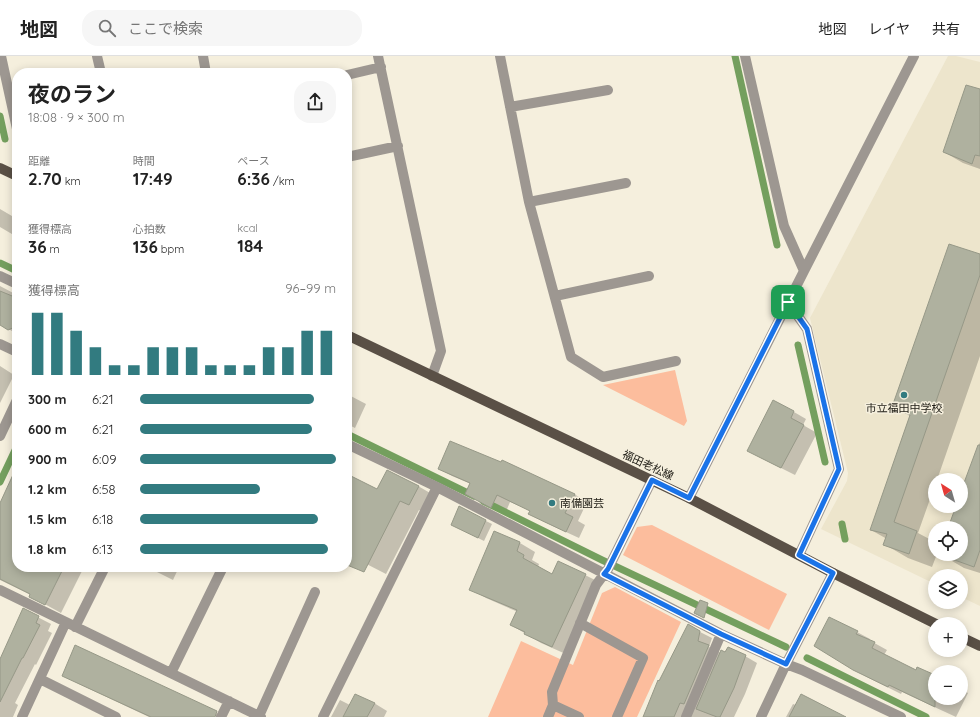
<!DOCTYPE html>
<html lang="ja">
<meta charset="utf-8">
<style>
body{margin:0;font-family:Quicksand,"Noto Sans JP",sans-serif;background:#f6f6f6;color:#222;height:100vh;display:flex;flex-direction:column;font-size:15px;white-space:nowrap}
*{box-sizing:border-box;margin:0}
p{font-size:13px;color:#767676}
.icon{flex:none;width:22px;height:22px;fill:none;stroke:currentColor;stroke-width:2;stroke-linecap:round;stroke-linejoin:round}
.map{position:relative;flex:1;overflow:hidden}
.drawer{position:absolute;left:12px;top:12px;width:340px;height:504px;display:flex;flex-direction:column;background:#fff;border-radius:16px;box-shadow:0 2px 10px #0003}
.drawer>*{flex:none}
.needle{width:26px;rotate:323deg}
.buttons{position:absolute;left:928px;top:417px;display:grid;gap:8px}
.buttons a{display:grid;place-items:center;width:40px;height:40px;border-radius:50%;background:#fff;box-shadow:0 2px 10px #0003;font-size:20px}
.pin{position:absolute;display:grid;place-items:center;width:34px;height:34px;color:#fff;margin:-17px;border-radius:8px;box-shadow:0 2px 6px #0006}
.round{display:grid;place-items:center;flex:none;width:42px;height:42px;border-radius:16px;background:#f6f6f6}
.headline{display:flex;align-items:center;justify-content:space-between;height:68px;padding:0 16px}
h1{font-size:22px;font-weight:700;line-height:30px}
.metrics{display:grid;grid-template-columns:repeat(3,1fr);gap:6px;height:68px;padding:4px 16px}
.metrics div{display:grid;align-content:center}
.metrics b{font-size:17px;font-weight:700}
.metrics small{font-size:11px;font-weight:400}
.metrics p{font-size:11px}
.chart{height:112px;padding:8px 16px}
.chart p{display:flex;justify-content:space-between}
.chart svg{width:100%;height:72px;margin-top:4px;stroke:#327b80;stroke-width:6}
ul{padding:0 16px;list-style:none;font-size:13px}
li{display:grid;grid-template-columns:64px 48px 1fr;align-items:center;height:30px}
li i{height:10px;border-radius:5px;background:#327b80}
header{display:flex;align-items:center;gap:24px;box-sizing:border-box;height:56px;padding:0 20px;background:#fff;border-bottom:1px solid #e0e0e0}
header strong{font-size:19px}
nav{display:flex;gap:22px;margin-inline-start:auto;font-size:14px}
.search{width:280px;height:36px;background:#f6f6f6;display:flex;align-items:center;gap:10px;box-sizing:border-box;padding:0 14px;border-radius:16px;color:#767676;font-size:15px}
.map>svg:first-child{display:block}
.built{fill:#ede5cc;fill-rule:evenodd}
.green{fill:#fcbd9d}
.shadow{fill:#0003}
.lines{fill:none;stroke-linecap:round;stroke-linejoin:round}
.stream{stroke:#749f5e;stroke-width:7}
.building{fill:#afb19f;stroke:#969887}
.minor{stroke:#9d9791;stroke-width:10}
.major{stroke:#5a5046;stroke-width:10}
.route-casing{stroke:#fff;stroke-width:8}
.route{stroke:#1a73e8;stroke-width:5}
.poi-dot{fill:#327b80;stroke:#f5efdd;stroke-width:1.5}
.labels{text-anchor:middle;stroke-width:3;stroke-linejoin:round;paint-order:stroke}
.poi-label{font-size:11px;fill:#1d1b14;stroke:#f5efdd}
.street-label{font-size:11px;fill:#1d1b14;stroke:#f5efdd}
</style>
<header>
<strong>地図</strong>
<div class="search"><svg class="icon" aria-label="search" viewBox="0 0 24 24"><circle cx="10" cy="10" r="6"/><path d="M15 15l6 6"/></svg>ここで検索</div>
<nav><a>地図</a><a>レイヤ</a><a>共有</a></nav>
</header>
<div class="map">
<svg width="980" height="661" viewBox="0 0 980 661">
<rect width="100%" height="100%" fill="#f5efdd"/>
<path class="built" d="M948,0H956L980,6V550L961,541V520H935V528L821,473L847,425L848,417L810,262ZM935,424H961V450H935ZM935,472H961V498H935Z"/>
<path class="green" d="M675,314L687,365L684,370L603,329Z
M652,469L787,538L769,574L623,499L637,471Z
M615,531L681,566L637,661H488L521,585L573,609L602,537Z"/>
<path class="shadow" d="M980,34V113L963,107L944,96Z
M0,153L17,163V181L0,171Z
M980,199V300L937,424H935V429L918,477L935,486V498H937L932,511L908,502L884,488L887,483L871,474L910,360L893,351Z
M0,230L17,239V278L0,268Z
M0,310L14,319L0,347Z
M347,338L366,348L355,372L347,368Z
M794,356L806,363L803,369L817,377L795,419L761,402Z
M980,386V517L964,512L940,498H961V472H949L957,450H961V438Z
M439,413L574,438L587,446L578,465L585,469L579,482L542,465L529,457L531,455L510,446L505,458L479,445L471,428L452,420Z
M347,419L378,434L418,430L437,441L428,459L419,454L386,518L347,498Z
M17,426V511H84L61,557L30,540L31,539L0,524V449Z
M486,465L492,468L484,485L458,472Z
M495,477L520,487L535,496L532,504L539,508L538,511L552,519H585L601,527L568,599L541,587L511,569L518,556L486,542L470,533Z
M147,511H179L173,524Z
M24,554L51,568L48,575L52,577L36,609L35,608L15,647L18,649L13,661H0V605Z
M688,570L712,582L709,591L721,597L745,600L757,607L745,638L734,661H644L660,626Z
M857,576L870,583L869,584L887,594L884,599L916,615L935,620V642H961V633L968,637L956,661L902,636L901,638L867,621L815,589Z
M63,619L205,651L221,660L149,661L79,628Z
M340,644L350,649L374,647L387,655L384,661H331Z
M793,648L796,649L844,661H786Z"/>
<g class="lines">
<path class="stream" d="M735,0L777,189
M0,60L5,83
M0,207L17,215
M798,289L825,406
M347,378L474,440
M0,426L17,390
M483,445L602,504L786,591
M842,468L845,483
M807,602L926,661"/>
</g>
<path class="building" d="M966,29L980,33V100L975,99L972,108L943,96Z
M949,188L980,198V219L894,466L917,475L909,498L883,489L887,478L870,474L910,359L892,351Z
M0,235L17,242V270L8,274L0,269Z
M773,344L794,355L791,362L804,369L781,412L747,395Z
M450,385L501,406L502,404L575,438L565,457L573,461L566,476L528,458L530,455L497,439L491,452L465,438L470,427L438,413Z
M978,389H980V494L974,511L938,498H961V472H948L956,450H961V435Z
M17,410V511H64L45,549L29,541L30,538L0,523V447Z
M387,414L419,430L409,449L400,445L364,516L347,509V418L377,433Z
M459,450L486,464L478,482L451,469Z
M494,475L520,486L517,495L524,499L523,502L552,518L558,505L586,518L552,591L524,578L525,576L510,569L517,554L469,534Z
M700,544L708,547L704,562L694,557Z
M23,552L39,560L36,567L40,569L23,602H22L0,646V603Z
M829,561L858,575L856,578L875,586L872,592L916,614L917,611L935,619V651L889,629L888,631L853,614L814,590Z
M688,568L700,575L698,585L709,589L684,648L680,647L674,661H643L658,624L659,625Z
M75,589L217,655L215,661H151L62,620Z
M728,591L746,599L734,632L720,661H717L696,653L721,594L725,596Z
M355,638L375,647L367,661H343Z
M801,638L846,661H789Z"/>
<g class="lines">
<path class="minor" d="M1,0L17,73
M97,0L101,17
M203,0L206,17
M378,0L441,295L432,320
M500,0L529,146L571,301L603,321L676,305
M745,0L784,170L804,215
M347,19L381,11
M510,51L608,34
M347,101L398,90
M529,146L626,127
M0,220L17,228
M555,240L649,220
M788,246L807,273L839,413L799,499
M0,288L17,296
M0,380L17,344
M347,388L437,431L721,578L786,608L802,614L901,661
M689,442L804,215L914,0
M0,534L261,661
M580,567L643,602L617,661
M75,571L105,511
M171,617L223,511
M40,623L116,661
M553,649L579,661
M259,660L315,536
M22,661L66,566
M221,661L229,645
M323,661L437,431
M548,661L553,649L552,636L596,529L608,513L652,424
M686,661L721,578
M761,661L786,608L833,517"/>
<path class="major" d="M0,112L17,120
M347,279L689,442L833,517L936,568
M961,581L980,590"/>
</g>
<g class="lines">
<defs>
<path id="route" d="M788,246L807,273L839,413L799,499L833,517L786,608L721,578L604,518L608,513L652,424L689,442Z"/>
</defs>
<use href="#route" class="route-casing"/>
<use href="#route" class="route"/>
</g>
<g class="poi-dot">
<circle cx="904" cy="339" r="4"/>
<circle cx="552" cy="447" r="4"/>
</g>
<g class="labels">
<g class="poi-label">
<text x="904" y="356">市立福田中学校</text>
<text x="560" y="451" text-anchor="start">南備園芸</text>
</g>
<g class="street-label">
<text transform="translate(648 409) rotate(25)" y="4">福田老松線</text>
</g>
</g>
</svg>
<div class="buttons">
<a><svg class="needle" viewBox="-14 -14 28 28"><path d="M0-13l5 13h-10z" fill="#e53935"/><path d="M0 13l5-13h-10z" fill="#767676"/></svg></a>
<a><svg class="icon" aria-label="locate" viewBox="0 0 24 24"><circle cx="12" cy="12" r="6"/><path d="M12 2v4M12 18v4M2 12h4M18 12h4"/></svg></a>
<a><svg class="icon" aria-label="layers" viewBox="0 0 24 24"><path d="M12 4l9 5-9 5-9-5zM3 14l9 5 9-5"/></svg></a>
<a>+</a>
<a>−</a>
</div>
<div class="pin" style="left:788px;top:246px;background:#1e9e55"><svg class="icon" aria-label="arrive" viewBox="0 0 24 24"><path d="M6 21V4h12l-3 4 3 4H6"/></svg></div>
<section class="drawer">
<div class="headline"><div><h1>夜のラン</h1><p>18:08 · 9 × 300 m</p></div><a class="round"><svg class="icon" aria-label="share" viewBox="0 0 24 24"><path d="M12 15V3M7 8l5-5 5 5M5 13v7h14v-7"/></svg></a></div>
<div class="metrics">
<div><p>距離</p><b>2.70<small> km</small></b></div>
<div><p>時間</p><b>17:49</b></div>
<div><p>ペース</p><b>6:36<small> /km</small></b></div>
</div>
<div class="metrics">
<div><p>獲得標高</p><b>36<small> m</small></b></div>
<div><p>心拍数</p><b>136<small> bpm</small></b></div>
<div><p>kcal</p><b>184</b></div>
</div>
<div class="chart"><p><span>獲得標高</span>96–99 m</p>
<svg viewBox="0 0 160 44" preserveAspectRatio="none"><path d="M5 44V6M15 44V6M25 44V17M35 44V27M45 44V38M55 44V38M65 44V27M75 44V27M85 44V27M95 44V38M105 44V38M115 44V38M125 44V27M135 44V27M145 44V17M155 44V17"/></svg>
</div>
<ul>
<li><b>300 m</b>6:21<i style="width:89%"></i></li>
<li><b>600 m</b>6:21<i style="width:88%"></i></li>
<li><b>900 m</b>6:09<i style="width:100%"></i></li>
<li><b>1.2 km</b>6:58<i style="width:61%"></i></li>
<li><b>1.5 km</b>6:18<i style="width:91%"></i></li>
<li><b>1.8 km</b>6:13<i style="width:96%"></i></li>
</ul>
</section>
</div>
